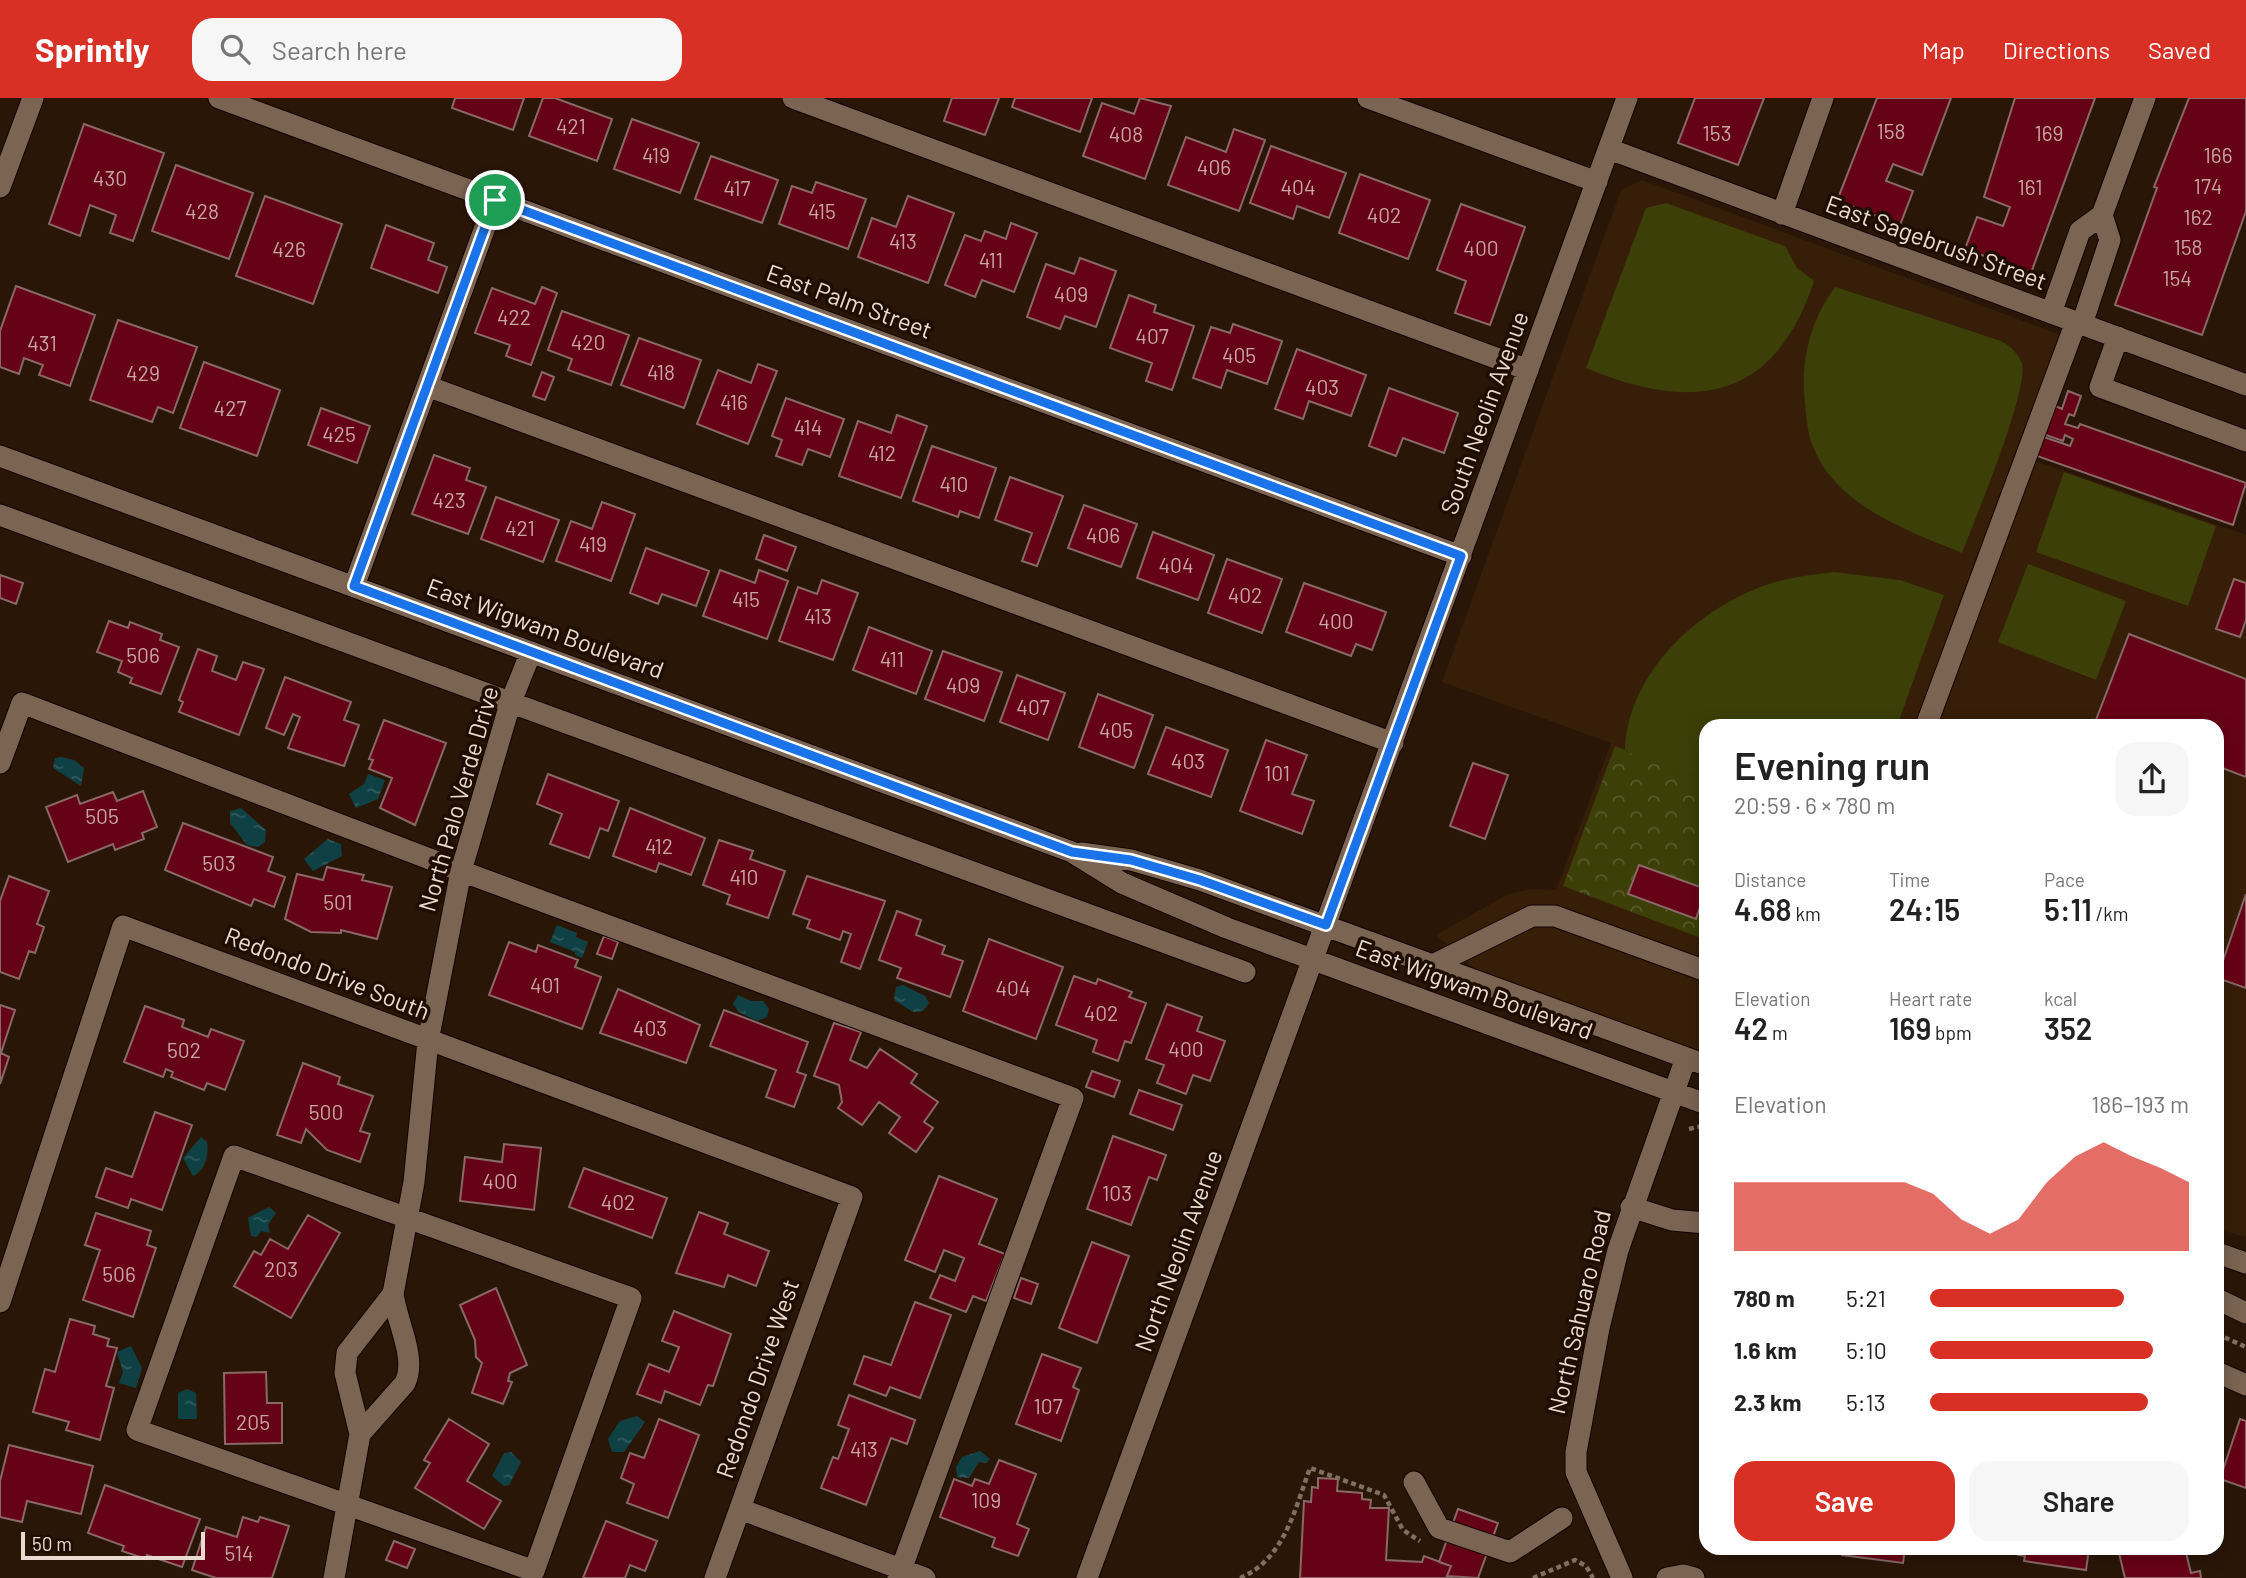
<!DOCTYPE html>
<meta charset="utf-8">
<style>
body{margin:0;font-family:Barlow,sans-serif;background:#f6f6f6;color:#222;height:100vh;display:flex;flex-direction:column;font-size:26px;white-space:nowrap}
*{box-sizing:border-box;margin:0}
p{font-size:23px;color:#767676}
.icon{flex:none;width:38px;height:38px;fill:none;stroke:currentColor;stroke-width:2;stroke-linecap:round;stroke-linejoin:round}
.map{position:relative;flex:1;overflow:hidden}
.drawer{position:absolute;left:1699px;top:621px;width:525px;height:836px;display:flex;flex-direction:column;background:#fff;border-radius:21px;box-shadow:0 4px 18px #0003}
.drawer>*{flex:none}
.scale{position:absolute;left:21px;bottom:18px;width:184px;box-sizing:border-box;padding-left:7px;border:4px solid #e9dbd1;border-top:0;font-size:19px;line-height:24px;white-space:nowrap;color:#e9dbd1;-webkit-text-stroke:5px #200d01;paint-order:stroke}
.pin{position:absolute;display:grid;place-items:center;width:60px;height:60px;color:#fff;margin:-30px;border:4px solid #fff;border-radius:50%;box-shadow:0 2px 7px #0007}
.round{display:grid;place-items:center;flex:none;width:74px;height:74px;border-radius:21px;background:#f6f6f6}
.overview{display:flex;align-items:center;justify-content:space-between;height:119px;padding:0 35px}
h1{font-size:38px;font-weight:600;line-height:52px}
.metrics{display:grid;grid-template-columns:repeat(3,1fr);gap:10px;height:119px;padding:7px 35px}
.metrics div{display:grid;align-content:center}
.metrics b{font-size:30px;font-weight:600}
.metrics small{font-size:19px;font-weight:400}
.metrics p{font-size:19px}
.chart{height:196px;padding:14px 35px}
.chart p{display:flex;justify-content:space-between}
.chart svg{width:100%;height:126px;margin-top:7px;fill:#d93025;opacity:.7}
.primary-button{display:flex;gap:14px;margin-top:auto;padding:14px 35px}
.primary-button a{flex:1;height:80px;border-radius:21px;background:#d93025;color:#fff;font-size:28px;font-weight:600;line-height:80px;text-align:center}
.primary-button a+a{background:#f6f6f6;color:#222}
ul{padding:0 35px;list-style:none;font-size:23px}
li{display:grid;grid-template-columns:112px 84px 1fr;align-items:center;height:52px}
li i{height:18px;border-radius:9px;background:#d93025}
header{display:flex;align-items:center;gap:42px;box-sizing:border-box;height:98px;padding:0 35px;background:#d93025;color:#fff}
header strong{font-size:33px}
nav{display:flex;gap:38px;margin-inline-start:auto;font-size:24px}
.search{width:490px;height:63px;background:#f6f6f6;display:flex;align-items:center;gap:18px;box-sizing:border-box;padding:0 24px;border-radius:21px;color:#767676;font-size:26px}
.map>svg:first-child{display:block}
.built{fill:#371e08}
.park{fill:url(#park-crowns)}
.pitch{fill:#3c3f07}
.water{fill:url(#water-ripples)}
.building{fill:#660215;stroke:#896968;stroke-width:2}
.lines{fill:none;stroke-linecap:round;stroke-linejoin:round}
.minor-casing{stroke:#120300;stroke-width:23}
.path{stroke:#806f62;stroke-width:4.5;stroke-dasharray:5 3.5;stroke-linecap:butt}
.minor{stroke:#7c6452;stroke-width:21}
.route-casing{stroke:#fff;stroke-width:14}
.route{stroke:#1a73e8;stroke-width:9}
.labels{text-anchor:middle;stroke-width:7;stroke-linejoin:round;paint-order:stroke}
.number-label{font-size:21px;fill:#c8a5a2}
.street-label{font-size:24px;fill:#e9dbd1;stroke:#200d01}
</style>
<header>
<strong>Sprintly</strong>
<div class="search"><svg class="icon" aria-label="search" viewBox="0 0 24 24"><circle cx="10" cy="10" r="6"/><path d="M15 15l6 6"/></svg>Search here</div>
<nav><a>Map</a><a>Directions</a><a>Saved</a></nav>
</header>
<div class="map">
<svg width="2246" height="1480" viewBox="0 0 2246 1480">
<defs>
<pattern id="park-crowns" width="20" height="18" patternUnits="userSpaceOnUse" patternTransform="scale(1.75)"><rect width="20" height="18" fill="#3c3f07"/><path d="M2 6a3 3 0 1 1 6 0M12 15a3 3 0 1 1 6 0" fill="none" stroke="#585a2a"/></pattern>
<pattern id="water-ripples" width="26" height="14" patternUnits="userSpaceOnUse" patternTransform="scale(1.75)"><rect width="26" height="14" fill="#0f4144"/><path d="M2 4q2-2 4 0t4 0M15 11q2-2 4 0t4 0" fill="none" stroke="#325c5e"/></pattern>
</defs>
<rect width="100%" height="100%" fill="#2a1607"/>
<path class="built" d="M1642,82L2077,243L2033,362L2246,437V1139L2217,1131V628H1706V959L1479,875L1436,837L1508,796L1531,791L1556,792L1611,645L1442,584L1621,92Z"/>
<path class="park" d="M1615,648L1706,683V842L1563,788Z"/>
<path class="pitch" d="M1666,105L1785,148L1797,170L1814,183C1775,303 1693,315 1586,270L1646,110Z
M1835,189C1889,206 1944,224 1998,242C2007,245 2017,254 2021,263C2033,284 1973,426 1962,455C1909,433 1838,409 1814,351C1806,334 1806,312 1804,293C1802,255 1813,219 1835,189Z
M2064,374L2216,428L2188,508L2036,454Z
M2028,466L2126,503L2096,582L1998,544Z
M1834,474L1900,482L1944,497L1897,628H1706V683L1625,653C1627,576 1697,511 1766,487C1788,479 1811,477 1834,474Z"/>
<path class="water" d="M61,659L74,662L84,670L81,688L53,670L55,660Z
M368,676L385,682L378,701L356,710L349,696L364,686Z
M241,710L266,732L265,744L258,749L247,747L230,725V713Z
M328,741L341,746L342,758L313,773L304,761Z
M557,827L577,835L576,839L588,844L582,860L575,857V854L550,844Z
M903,887L925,898L929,905L923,913L913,914L894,902L896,889Z
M738,897L751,903H763L769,911L767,919L757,923L739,914L733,906Z
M201,1039L207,1044C209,1057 205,1073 193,1078L183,1060Z
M269,1109L276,1115L268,1127L270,1135L261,1133L257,1139L251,1138L248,1120Z
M131,1248L142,1270L136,1290L119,1285L123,1274L117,1254Z
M187,1291L196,1295L197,1321H178V1295Z
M637,1318L645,1324L624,1354H612L608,1341L620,1323Z
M980,1353L990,1361L986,1365L979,1364L969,1380L957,1379L956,1369L962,1359Z
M511,1354L521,1364L509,1387L504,1388L492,1378L504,1355Z"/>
<path class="building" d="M455,0H524L513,32L452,10Z
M543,0H555L612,21L597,63L529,38Z
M952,0H999L985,37L944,23Z
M1015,0H1092L1080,34L1012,9Z
M1140,0L1171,8L1145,81L1083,58L1102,5L1134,16Z
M1695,0H1764L1738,67L1678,45Z
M1877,0H1951L1922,77L1893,66L1886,83L1913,93L1900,127L1837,103Z
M2015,0H2095L2031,175L1965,151L1977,119L2003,128L2010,109L1984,99Z
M2189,0H2246V113L2202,237L2115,207L2157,90L2154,89Z
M632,21L699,45L680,95L614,71Z
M84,26L164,55L133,143L110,135L116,117L90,107L80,138L49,126Z
M1234,31L1265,42L1239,113L1168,87L1186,39L1226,54Z
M1271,48L1346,75L1329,120L1297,108L1293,121L1250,105Z
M711,58L778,82L762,125L695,101Z
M176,67L253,95L229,161L152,133Z
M1360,76L1430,102L1408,161L1339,135Z
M816,84L866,101L848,151L779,126L792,88L812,95Z
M265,98L342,126L313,206L236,178Z
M908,98L954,115L928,185L858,159L872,120L896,129Z
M1461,106L1525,129L1490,227L1455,215L1466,183L1437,172Z
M1011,125L1037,135L1014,194L982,182L975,199L945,187L965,137L981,143L985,133L1006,141Z
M386,127L434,145L428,162L447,169L438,195L371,170Z
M1080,160L1116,173L1096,229L1065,218L1060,231L1027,219L1046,166L1074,176Z
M16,188L95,217L70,288L39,277L43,267L24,260L19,276L0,269V233Z
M542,189L557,195L531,267L506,258L510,247L475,235L492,190L535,206Z
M1129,197L1156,207L1154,214L1194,228L1172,292L1146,283L1152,265L1110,250Z
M562,213L629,237L611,287L568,272L572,261L548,252Z
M118,222L197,249L173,315L158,309L152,324L90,302Z
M1233,226L1282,243L1267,286L1227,272L1221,290L1193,280L1211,229L1230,235Z
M639,240L701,262L684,310L621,287Z
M1297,251L1366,277L1351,318L1309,303L1303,321L1275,311Z
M204,264L280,292L257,358L180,330Z
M758,266L777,273L748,346L697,326L718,272L751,285Z
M542,274L554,279L545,302L533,298Z
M1389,290L1458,315L1444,355L1403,340L1396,358L1369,348Z
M2068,293L2081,298L2074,318L2069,316L2065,326L2078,330L2080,326L2246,385L2233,427L2037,358L2044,339L2070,348L2073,341L2065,337L2063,343L2043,336L2053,307L2062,311Z
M786,300L844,321L830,359L808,351L802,367L776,358L782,342L772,338Z
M321,310L370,328L357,365L308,347Z
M897,317L927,328L901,400L839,378L858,323L891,335Z
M932,348L996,370L979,420L960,413L958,419L913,403Z
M434,357L470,370L466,382L486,389L468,436L412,416Z
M1010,379L1063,398L1037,468L1022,463L1032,435L995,422Z
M496,399L559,422L543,464L481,441Z
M602,404L635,416L611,483L556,463L571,423L592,431Z
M1084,407L1137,426L1121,469L1068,450Z
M1153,434L1214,457L1198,502L1137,480Z
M764,437L796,449L787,473L756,461Z
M646,450L709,473L696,508L662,496L658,506L630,495Z
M1227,461L1282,481L1262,535L1208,515Z
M720,472L755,485L759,472L788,483L767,541L703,518Z
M0,477L23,485L16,506L0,500Z
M2234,481L2246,485V522L2240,539L2216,531Z
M822,482L858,495L833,562L779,543L798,489L817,496Z
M1304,485L1386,514L1372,552L1356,546L1351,558L1286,534Z
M109,523L128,530L130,524L162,536L160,542L179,549L161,596L130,585L132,580L118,574L122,563L97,554Z
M869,529L932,553L916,596L853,572Z
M2129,536L2246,581V679L2217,668V628H2112L2096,622Z
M198,551L217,558L212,573L236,582L243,564L264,571L239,637L179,614L183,604L179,602Z
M943,553L1002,574L984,623L925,601Z
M1017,577L1065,595L1048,642L1000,624Z
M285,579L351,604L344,622L359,627L344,668L288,650L300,619L293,616L284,637L266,630Z
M1098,596L1153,617L1134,670L1079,649Z
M384,622L446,645L415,727L380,710L392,680L369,671L373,662L369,661Z
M1166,629L1228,652L1211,699L1148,676Z
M1266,642L1307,657L1292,696L1314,703L1302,736L1240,713Z
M1473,665L1508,677L1485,741L1450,728Z
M548,676L619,703L608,733L600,730L589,760L550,746L562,716L537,706Z
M143,693L157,729L142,735L144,741L115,752L113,746L68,764L46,709L77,697L80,706L113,694L117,703Z
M630,710L705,740L691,777L659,765L656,774L613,758Z
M183,725L273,759L268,773L285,779L274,809L254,801L251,808L165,772Z
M719,742L753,753L750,761L785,773L768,820L727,806L730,797L703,787Z
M1639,767L1706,791L1696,821L1628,796Z
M327,769L364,777L362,782L392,789L377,841L341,832V835L311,834L285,821L297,776L323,782Z
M9,778L49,793L37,826L44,829L35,855L29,853L19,881L0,874V803Z
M807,778L885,803L860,871L841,864L851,836L843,833L840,842L807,830L810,822L793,816Z
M2246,796V890L2217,880Z
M897,813L921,822L916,837L945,848L942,856L963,863L950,899L897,880L901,870L879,862Z
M604,838L618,844L612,861L597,856Z
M989,841L1063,869L1036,941L963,913Z
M509,844L536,854L538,847L578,862L575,869L601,879L582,931L489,897Z
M1074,878L1096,886L1098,881L1132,894L1129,899L1146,905L1131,945L1125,943L1118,963L1093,954L1097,942L1056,927Z
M618,891L700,927L686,965L600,935Z
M1167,906L1202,919L1197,933L1225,943L1210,983L1193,977L1186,996L1157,985L1164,967L1146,961Z
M0,907L15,912L1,955L9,959L0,986Z
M145,908L184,922L182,929L208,939L211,931L244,943L225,992L207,985L204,992L171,979L173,974L166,971L163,979L124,964Z
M724,912L808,944L797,974L806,977L794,1009L766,999L776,972L710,948Z
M834,925L861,934L850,962L867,970L880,951L917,976L911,985L938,1004L924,1024L933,1030L916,1054L889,1035L900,1019L879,1004L862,1027L838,1010L842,1004L839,987L814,978Z
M303,965L340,979L338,986L373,998L360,1033L370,1036L360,1064L327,1052L306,1031L301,1045L277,1037Z
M1092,973L1120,983L1114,999L1086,989Z
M1139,992L1182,1007L1173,1032L1130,1016Z
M155,1014L192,1027L162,1112L131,1101L128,1110L96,1099L106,1070L132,1079Z
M1113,1038L1166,1057L1157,1082L1149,1079L1131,1127L1087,1111Z
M504,1046L541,1050L534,1112L460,1103L465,1059L502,1064Z
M584,1070L667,1100L652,1140L569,1109Z
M939,1078L997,1101L979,1146L1005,1156L986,1203L973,1198L966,1214L930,1200L940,1177L955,1183L964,1160L944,1152L935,1174L905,1162Z
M699,1114L728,1125L724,1136L769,1153L756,1188L728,1177L724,1189L676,1175Z
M96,1115L151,1133L147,1147L156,1150L133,1219L83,1202L100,1152L85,1147Z
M308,1117L340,1135L291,1220L234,1188L254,1153L261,1157L270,1141L288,1151Z
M1092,1144L1129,1158L1097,1245L1059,1230Z
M1021,1180L1038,1186L1031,1206L1014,1200Z
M496,1190L527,1267L510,1275L508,1283L512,1284L503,1306L472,1295L482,1265L476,1259L475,1242L460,1207Z
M915,1204L951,1217L920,1300L890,1289L886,1298L854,1286L864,1258L891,1267Z
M674,1213L731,1236L713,1288L708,1287L700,1307L665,1293L661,1305L637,1296L649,1266L669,1274L679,1249L662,1243Z
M70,1221L95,1228L93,1236L109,1241L107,1248L117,1250L106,1288L114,1290L100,1342L66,1332L69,1324L33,1314L45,1271L55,1274Z
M1042,1256L1081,1270L1073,1289L1079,1292L1061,1343L1016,1326Z
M266,1274L267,1305H282V1345L225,1346L224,1275Z
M849,1297L915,1322L907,1346L891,1340L866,1407L821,1390L833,1359L838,1361L849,1331L838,1327Z
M449,1321L489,1346L467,1383L501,1403L484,1431L415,1390L430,1365L424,1362Z
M659,1321L699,1337L668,1420L627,1405L634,1386L621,1380L630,1355L644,1360Z
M2240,1321L2246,1323V1390L2220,1381Z
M9,1347L93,1368L81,1416L27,1403L22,1424L0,1419V1383Z
M999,1362L1036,1376L1017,1426L1029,1431L1018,1458L992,1449L995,1440L940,1419L954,1381L972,1388L975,1381L989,1386Z
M1318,1380L1338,1381L1337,1393L1362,1395V1401L1371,1402L1370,1410H1389L1386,1462L1422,1464L1424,1458L1451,1468L1447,1478L1453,1480H1300L1304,1403L1311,1404L1312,1389L1318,1390Z
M105,1387L200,1421L182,1469L147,1457L146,1461L122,1453L124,1448L88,1435Z
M1458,1411L1498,1425L1478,1480L1447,1478L1451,1468L1439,1464Z
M243,1419L258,1424L260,1419L289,1428L272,1480H216L192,1472L206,1429L237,1439Z
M606,1423L657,1443L645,1473L630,1467L625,1480H583Z
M394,1443L415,1451L407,1470L386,1462Z
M1835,1451H1905L1903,1465L1842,1457V1452Z
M2019,1451H2089L2086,1472L2024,1463L2025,1458L2018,1457Z
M2137,1451H2185L2191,1475L2200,1473L2201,1480H2125L2119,1455Z"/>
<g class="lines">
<defs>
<path id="minor" d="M219,0L1461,458
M793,0L1528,272
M1368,0L1597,84
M1609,51L2246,287
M0,89L33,0
M1782,116L1823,0
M2102,117L2145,0
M2051,215L2080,133L2102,117
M2082,226L2110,142L2102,117
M2118,239L2100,289L2246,343
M427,288L1393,645
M0,358L1072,754L1122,785L1227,830L1706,1006
M0,417L1245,874
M354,488L495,102
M1926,628L2076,224
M0,665L22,605L461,773L1073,1000L898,1480
M1081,755L1131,762L1200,782L1706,967
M1433,867L1532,818H1555L1706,873
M234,1058L631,1200L534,1473L137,1332Z
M1631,1109L1672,1122L1706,1125
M2217,1155L2246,1165
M393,1196L414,1084L428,943L461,773L510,606L531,554
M393,1196C397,1225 417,1260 405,1285L360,1336L345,1275L347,1255Z
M2217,1201L2246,1215
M0,1204L123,828L852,1099L715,1480
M2217,1274L2246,1287
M1414,1384L1439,1430L1510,1454L1562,1420
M740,1411L925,1480
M334,1480L360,1336
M1087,1480L1627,0
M1622,1480L1576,1374V1354L1599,1230L1618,1152L1686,960
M1667,1480L1683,1477L1694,1480"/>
</defs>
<use href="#minor" class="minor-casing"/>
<path class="path" d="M1689,1031L1702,1028
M2217,1236L2246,1249
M1240,1480C1284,1462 1295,1411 1310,1370L1384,1397L1403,1432L1420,1443
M1533,1480L1575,1462L1586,1468L1593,1480"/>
<use href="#minor" class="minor"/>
</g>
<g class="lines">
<defs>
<path id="route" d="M495,102L1461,458L1326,827L1200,782L1131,762L1072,754L354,488Z"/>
</defs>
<use href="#route" class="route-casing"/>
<use href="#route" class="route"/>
</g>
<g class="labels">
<g class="number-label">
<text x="571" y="36">421</text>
<text x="1891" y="41">158</text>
<text x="1717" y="43">153</text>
<text x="2049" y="43">169</text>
<text x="1126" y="44">408</text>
<text x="656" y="65">419</text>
<text x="2218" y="65">166</text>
<text x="1214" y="77">406</text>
<text x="110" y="88">430</text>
<text x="2208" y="96">174</text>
<text x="1298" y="97">404</text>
<text x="2030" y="97">161</text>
<text x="737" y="98">417</text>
<text x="202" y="121">428</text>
<text x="822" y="121">415</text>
<text x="1384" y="125">402</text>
<text x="2198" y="127">162</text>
<text x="903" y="151">413</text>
<text x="2188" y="157">158</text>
<text x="1481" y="158">400</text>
<text x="289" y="159">426</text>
<text x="991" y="170">411</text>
<text x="2177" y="188">154</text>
<text x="1071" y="204">409</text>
<text x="514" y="227">422</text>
<text x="1152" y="246">407</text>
<text x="588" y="252">420</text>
<text x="42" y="253">431</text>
<text x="1239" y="265">405</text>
<text x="661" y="282">418</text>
<text x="143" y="283">429</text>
<text x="1322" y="297">403</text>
<text x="734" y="312">416</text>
<text x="230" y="318">427</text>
<text x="808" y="337">414</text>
<text x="339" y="344">425</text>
<text x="882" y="363">412</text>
<text x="954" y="394">410</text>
<text x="449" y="410">423</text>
<text x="520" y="438">421</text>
<text x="1103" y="445">406</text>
<text x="593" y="454">419</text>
<text x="1176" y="475">404</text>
<text x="1245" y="505">402</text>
<text x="746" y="509">415</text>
<text x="818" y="526">413</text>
<text x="1336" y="531">400</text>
<text x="143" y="565">506</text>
<text x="892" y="569">411</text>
<text x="963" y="595">409</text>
<text x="1033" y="617">407</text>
<text x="1116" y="640">405</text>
<text x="1188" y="671">403</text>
<text x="1277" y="683">101</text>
<text x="102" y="726">505</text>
<text x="659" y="756">412</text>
<text x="219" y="773">503</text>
<text x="744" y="787">410</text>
<text x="338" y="812">501</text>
<text x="545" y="895">401</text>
<text x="1013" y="898">404</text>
<text x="1101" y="923">402</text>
<text x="650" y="938">403</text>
<text x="1186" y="959">400</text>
<text x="184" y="960">502</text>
<text x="326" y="1022">500</text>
<text x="500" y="1091">400</text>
<text x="1117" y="1103">103</text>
<text x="618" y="1112">402</text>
<text x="281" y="1179">203</text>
<text x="119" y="1184">506</text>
<text x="1048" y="1316">107</text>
<text x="253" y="1332">205</text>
<text x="864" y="1359">413</text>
<text x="986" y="1410">109</text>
<text x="239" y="1463">514</text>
</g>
<g class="street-label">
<text transform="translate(1936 145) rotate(20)" y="8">East Sagebrush Street</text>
<text transform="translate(849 204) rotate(20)" y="8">East Palm Street</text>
<text transform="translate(1485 315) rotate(-70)" y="8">South Neolin Avenue</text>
<text transform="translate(545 531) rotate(20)" y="8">East Wigwam Boulevard</text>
<text transform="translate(459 701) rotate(-74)" y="8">North Palo Verde Drive</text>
<text transform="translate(327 876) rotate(21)" y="8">Redondo Drive South</text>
<text transform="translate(1474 892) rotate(20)" y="8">East Wigwam Boulevard</text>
<text transform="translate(1179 1153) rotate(-70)" y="8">North Neolin Avenue</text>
<text transform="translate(1580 1214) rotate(-77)" y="8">North Sahuaro Road</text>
<text transform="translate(758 1281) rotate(-71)" y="8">Redondo Drive West</text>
</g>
</g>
</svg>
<div class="scale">50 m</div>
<div class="pin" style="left:495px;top:102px;background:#1e9e55"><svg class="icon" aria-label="arrive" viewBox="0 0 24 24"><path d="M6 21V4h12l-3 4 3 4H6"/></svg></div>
<section class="drawer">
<div class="overview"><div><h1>Evening run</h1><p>20:59 · 6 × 780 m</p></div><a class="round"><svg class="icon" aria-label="share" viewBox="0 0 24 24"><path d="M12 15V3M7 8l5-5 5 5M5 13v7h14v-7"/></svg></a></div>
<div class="metrics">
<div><p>Distance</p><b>4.68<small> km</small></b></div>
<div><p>Time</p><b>24:15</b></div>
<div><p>Pace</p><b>5:11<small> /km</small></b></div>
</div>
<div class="metrics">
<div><p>Elevation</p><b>42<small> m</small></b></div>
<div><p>Heart rate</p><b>169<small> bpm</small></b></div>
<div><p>kcal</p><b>352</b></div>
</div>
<div class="chart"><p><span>Elevation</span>186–193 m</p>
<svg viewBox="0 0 160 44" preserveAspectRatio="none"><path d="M0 44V20L10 20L20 20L30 20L40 20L50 20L60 20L70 24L80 33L90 38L100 33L110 20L120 11L130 6L140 11L150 15L160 20V44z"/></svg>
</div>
<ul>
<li><b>780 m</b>5:21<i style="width:75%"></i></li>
<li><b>1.6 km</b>5:10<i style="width:86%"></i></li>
<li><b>2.3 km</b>5:13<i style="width:84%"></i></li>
</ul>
<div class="primary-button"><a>Save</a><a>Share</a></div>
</section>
</div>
